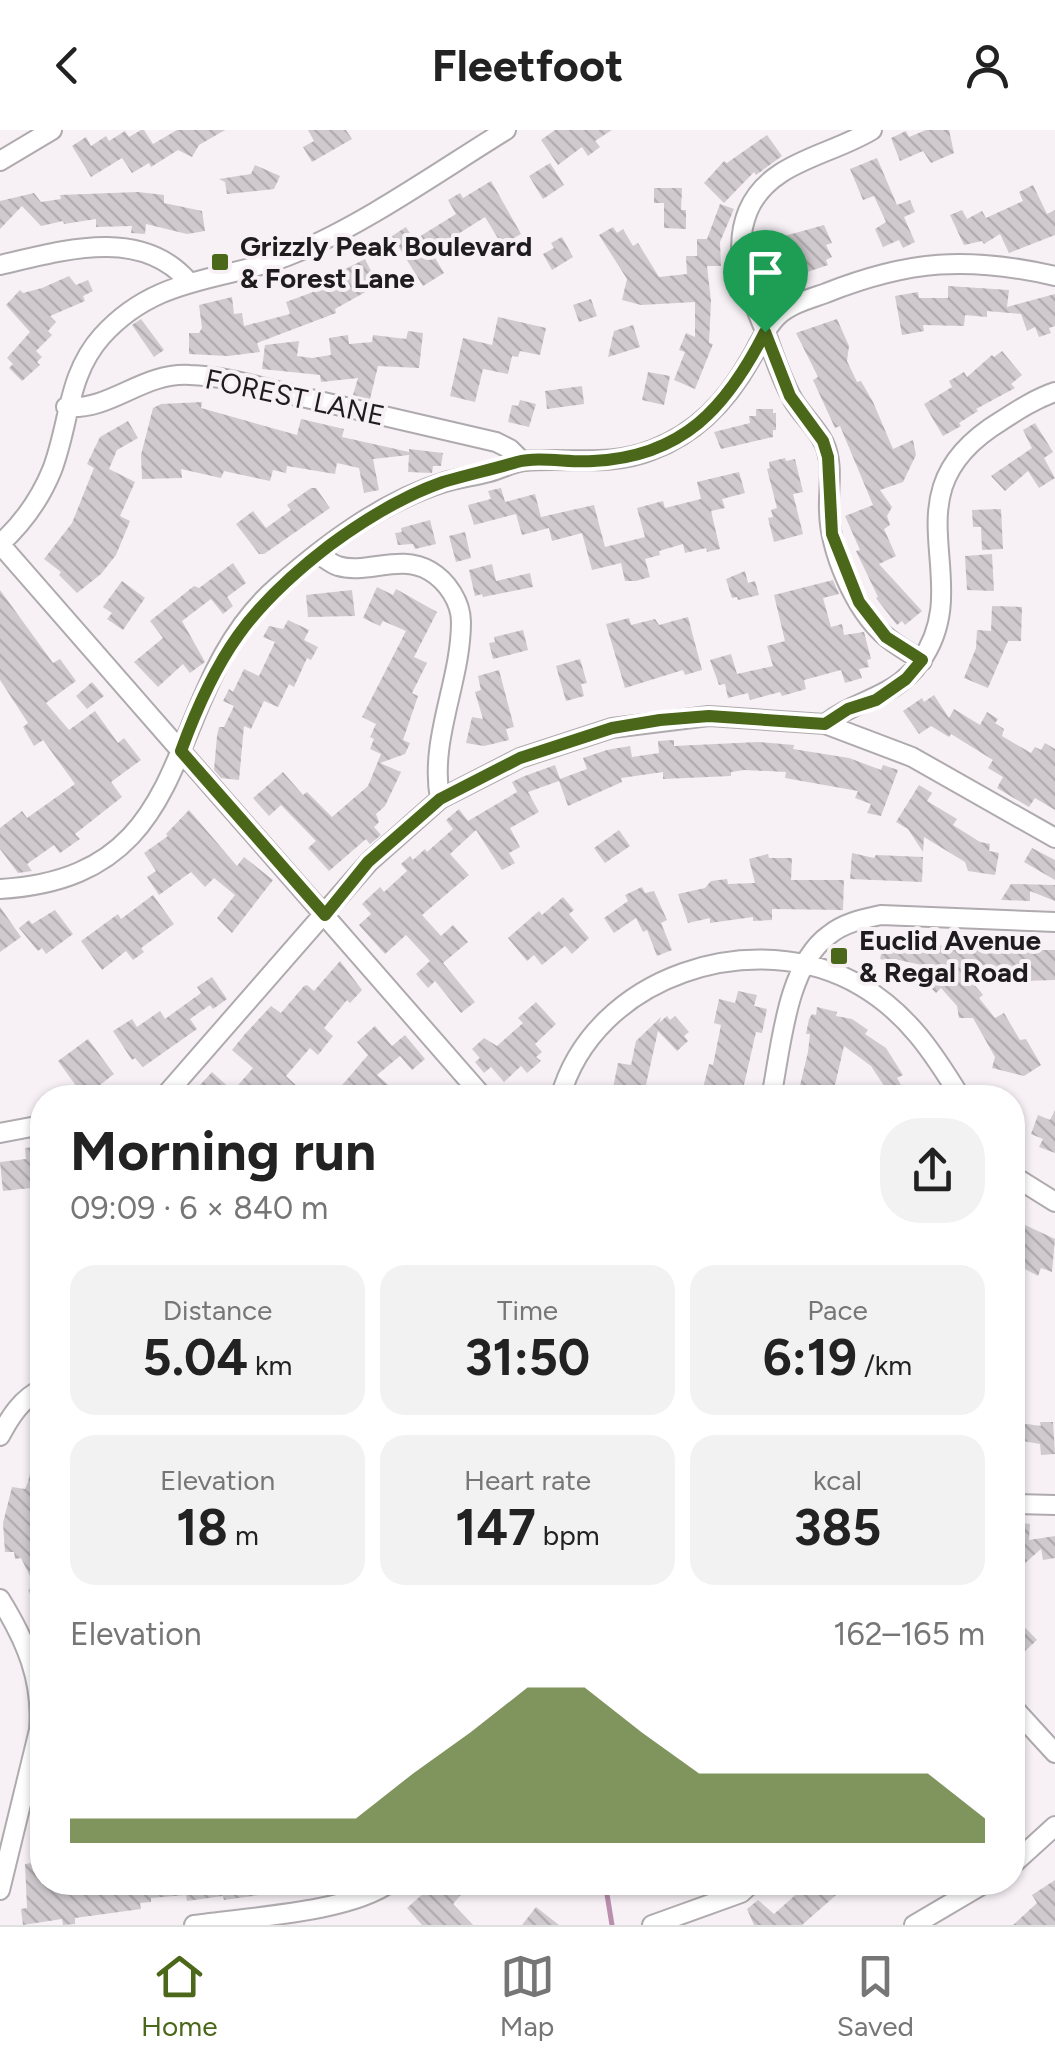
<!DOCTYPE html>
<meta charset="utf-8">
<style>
body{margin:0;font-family:Figtree,sans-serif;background:#f2f2f2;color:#222;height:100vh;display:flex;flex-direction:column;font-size:38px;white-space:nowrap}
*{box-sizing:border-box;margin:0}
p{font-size:32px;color:#767676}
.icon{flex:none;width:55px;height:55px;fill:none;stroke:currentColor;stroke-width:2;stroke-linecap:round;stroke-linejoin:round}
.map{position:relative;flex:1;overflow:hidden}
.details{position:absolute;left:30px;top:955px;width:995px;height:810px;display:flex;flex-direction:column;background:#fff;border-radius:40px;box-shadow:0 2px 8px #0004}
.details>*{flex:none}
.pin{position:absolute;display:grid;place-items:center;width:85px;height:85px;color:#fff;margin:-102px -42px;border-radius:50% 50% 50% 0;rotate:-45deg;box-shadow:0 0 10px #0007}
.pin .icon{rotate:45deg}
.round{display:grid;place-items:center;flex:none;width:105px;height:105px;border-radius:40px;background:#f2f2f2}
.overview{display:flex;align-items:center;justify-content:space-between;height:170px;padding:0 40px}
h1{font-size:55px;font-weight:700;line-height:75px}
.metrics{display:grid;grid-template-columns:repeat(3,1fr);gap:15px;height:170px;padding:10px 40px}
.metrics div{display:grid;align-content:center;border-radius:25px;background:#f2f2f2;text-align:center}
.metrics b{font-size:50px;font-weight:700}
.metrics small{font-size:28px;font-weight:400}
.metrics p{font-size:28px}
.chart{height:280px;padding:20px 40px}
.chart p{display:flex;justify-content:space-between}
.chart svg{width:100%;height:180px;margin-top:10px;fill:#4b6719;opacity:.7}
header{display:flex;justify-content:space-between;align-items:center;height:130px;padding:0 40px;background:#fff;font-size:45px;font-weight:700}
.menu{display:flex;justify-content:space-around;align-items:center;height:140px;border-top:2px solid #e0e0e0;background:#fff;font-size:28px;color:#767676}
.menu a{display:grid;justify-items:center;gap:5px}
.menu .active{color:#4b6719}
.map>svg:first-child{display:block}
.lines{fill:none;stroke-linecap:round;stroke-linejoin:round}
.stream{stroke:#ba8fad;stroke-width:5}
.building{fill:url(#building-back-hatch)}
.minor-casing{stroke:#afaaad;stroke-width:22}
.minor{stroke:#fff;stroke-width:18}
.route-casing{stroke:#fff;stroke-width:20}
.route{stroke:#4b6719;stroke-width:12}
.poi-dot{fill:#4b6719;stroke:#f7f1f6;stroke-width:4}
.labels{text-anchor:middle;stroke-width:8;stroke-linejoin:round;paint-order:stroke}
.poi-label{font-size:28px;font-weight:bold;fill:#1e1c1d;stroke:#f7f1f6;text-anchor:start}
.street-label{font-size:28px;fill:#1e1c1d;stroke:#f7f1f6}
</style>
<header><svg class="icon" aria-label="back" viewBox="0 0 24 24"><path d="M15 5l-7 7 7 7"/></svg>Fleetfoot<svg class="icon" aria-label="person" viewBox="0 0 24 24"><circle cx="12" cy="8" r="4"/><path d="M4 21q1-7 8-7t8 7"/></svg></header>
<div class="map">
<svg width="1055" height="1795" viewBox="0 0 1055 1795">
<defs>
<pattern id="building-back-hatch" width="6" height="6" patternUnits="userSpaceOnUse" patternTransform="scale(2.5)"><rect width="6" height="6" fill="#d0cace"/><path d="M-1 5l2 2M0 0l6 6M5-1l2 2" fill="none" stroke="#b2adb0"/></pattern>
</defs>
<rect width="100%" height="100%" fill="#f7f1f6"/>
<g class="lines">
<path class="stream" d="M605,1752L612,1795"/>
</g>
<path class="building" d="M141,0H144L153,14L177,0H225L199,15L192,27L178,20L151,37L149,33L132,43L122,28L91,47L72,16L86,7L91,16L106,6L109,11L125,1L129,7Z
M308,0H346L352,9L312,32L303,17L314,11Z
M555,0H612L595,11L600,17L588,26L582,17L558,35L541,10Z
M926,0H949L954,23L931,33L923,21L900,31L891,8L906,1L909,7Z
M767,5L782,26L756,45L754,42L724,73L704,53L724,31L727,33Z
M877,28L897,75L910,70L915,82L904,87L915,112L903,118L899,110L883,117L875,99L886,92L874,66L863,70L850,39Z
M550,33L564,55L543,69L529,46Z
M255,35L280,46L274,59L227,64L225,52L219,49L251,44Z
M491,51L521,104L502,115L485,87L431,121L444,143L423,156L392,106L406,97L414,110L456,84L448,70L460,63L463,68Z
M1033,55L1047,84L1055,80V105L1009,123L1000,104L984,114L982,111L964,115L950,85L962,80L967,89L982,81L986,88L1023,71L1019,62Z
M654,58H682L681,80H686V99L664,98V73H654Z
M138,62L164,65V73L202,81L205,101L187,104L146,94L145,104L131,103L132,96L96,97V89L64,94L63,91L41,96L22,76L0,99V71L34,63L41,72L61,69L60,65Z
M720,74L734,79L720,112L721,136H707L711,171L709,213L713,214L695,259L674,250L685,222L679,220L686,203L695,207V172L641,175L622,170L627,149L599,105L613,97L617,103L623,99L633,116L638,113L659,147L687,144L686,126H697V109H707Z
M824,95L832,113L826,115L832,127L826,130L828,135L775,153L763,112Z
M562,107L573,127L552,140L543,124L554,118L551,113Z
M365,129L378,155L335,179L336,183L257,213L260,222L228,226L189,224V203H199L202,198L199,175L232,167L234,184L242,183L244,196L290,184L286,172L313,162L310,157Z
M69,146L76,155L88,150L93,161L83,166L85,171L50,186L56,192L48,201L52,205L36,221L42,227L37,232L40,235L22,251L9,238L13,234L7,228L30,202L6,175L20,160L23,163L42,158Z
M948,156L1009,160L1007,177L1055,164V196L1049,198L1051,203L1039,207L1035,197L1027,201L1021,184L987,181V187L965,185L964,196L923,195L924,201L902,205L895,166L918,162L919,168H948Z
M591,169L597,186L579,192L573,175Z
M498,187L546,198L540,225L520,221L518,227L512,226L508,244L483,239L475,272L450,266L463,208L492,215Z
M141,189L164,220L154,227L132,195Z
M837,189L849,216L847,231L857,252L861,251L873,272L893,319L913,310L916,325L903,352L880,360L892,377L887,386L890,395L884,399L896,426L879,434L922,481L905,495L902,491L897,495L876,468L878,467L856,421L860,420L845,386L873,375L840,296L835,298L813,250L818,247L796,203Z
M633,195L640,217L608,227L614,201Z
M408,201L423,203L419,238L378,236L370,269L353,265L358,248L321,252L320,245L262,239L265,215L299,211L297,226L312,228L331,225L329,208L348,205L349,214L372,212L373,205L406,209Z
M1002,221L1022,245L1011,254L1015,258L976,279L978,281L959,293L961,296L943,306L924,274L952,257L949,251L964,242L967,247L992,225L994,227Z
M648,242L670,246L664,275L642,270Z
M582,256L584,274L547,279L545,261Z
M520,270L536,274L529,297L508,292L512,275L518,276Z
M202,272L201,278L297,305L301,289L344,299L342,307L409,322V319L443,323L441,336H433L432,343L408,342L409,325L373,329L379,360L364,363L359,338L337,333L335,344L287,336L286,343L273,340L270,351L224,341L221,348L181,339L182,348L142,349L141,325L153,278L161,274Z
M756,279H773V283H776V300H773V307L721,319L714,302L750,293L749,286H756Z
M128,291L138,308L117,320L109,339L135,352L120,386L130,391L116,425L101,444L77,463L59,445L61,442L44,429L72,393L94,338L87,334L100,307Z
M1035,293L1053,322L1044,328L1055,348L1039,358L1028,341L1005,361L991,346L1032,318L1023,300Z
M785,328L786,331L795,329L803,362L793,364L803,404L774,412L768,388L773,387L771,380L777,378L767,339L770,338L769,332Z
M739,342L745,363L722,369L725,378L711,381L720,419L707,422L706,418L685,423L683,414L659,421L660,425L645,429L650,447L636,451H625L621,433L592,440L582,403L552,411L549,398L522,405L516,384L474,395L468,375L491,369L488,361L501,358L505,372L535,364L541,387L594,375L605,417L645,407L637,378L663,371L665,378L701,369L697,352Z
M311,358H316L330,378L264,424H259L236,394L253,381L266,398L291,380L287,375Z
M1001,379L1003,419L982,420L981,397H973L972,380Z
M430,390L436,414L415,419L413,414L398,415L395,403L402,402L401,398Z
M465,402L471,428L456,432L449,406Z
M992,424L994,461L967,460L965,426Z
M233,433L246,453L227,467L233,476L223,484L211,469L182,491L205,532L190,543L183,534L158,557L134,532L163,508L150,491L194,456L199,458Z
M492,434L496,451L530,443L533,457L483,467L482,464L475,466L469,440Z
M745,441L748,453L755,451L759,465L738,470L737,467L732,468L726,449Z
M833,450L839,464L823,468L831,497L842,494L844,505L864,502L871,529L867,530L869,537L859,539L862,548L845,553L841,540L804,550L806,559L782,566L780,562L750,570L748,563L728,568L725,554L719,555L710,530L731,524L737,544L773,536L767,516L785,511L774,465Z
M122,451L145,468L123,500L107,489L112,483L103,477Z
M377,457L393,465L396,459L437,482L414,527L427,533L412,563L418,566L403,610L410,613L405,624L380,633L401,642L385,676L376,684L379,692L374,697L381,705L370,714L366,709L329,741L308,718L316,711L281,675L269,686L253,668L283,642L303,665L307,662L332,687L368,656L381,624L370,619L374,609L370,607L376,594L362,587L406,501L383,491L380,496L363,488Z
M0,460L53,533L60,529L76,551L46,573L69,600L95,581L118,613L124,608L141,630L111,652L122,667L75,704L80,709L60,723L54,715L27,734L32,741L18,743L0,719V698L22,681L27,688L75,654L43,610L34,616L23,597L28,593L0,550Z
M352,460L355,486L308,487L306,465Z
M992,476L1022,477L1021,511H1008L988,558L964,548L976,518L977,500L991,501Z
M688,487L702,540L685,545L683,540L625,558L606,494L629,488L631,495L655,489L659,495Z
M288,490L309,500L304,510L318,517L311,530L307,528L294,557L289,554L278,577L264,571L251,599L244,596L239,650L221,648L214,640L217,606L219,597H224L234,576L223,571L229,559L233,562L244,539L259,546L275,512L263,507L269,496L283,499Z
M523,500L528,520L493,529L489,513L495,512L494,507Z
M580,529L587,553L581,554L584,566L566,571L556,536Z
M499,540L514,597L506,599L509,610L484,616L466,613L472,587L483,589L475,562L481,560L478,546Z
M92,552L104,566L87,579L76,566Z
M934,565L949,588L954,579L980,595L987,582L998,589L995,593L1004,599L1002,606L1031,623L1035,617L1041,620L1045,613L1055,619V680L1035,668L1029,677L997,658L1003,647L988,638L993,630L951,604L949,607L931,596L919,604L903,581L922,568L924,572Z
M674,610V616L758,612L794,615L793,619L849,628L881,640L883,635L898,640L881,686L867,683L871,674L855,668L858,661L785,648L786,642L744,640L731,642V646L663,649V642L621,648L622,652L568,676L559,651L528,662L539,682L510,698L520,717L509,723L515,733L502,740L476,700L450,724L469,745L422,785L441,806L453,795L468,812L443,833L475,872L461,883L435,851L428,858L416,844L430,831L406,805L385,824L359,795L371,784L362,774L380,757L384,762L407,741L401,734L410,726L413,730L425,719L427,722L453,699L446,690L459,679L468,691L517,662L512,652L522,647L555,635L560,649L587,639L583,628L607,620L630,616L632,627L659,623L658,611Z
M919,655L932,663L927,671L957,689L953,695L980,712L990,714L989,721L999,723L995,745L968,741L965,732L924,707L923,722L908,699L896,692Z
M189,680L237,736L244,727L273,750L232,803L217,788L235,765L214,748L205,757L191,742L159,765L147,747L156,741L144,723L168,706L166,704Z
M619,700L630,716L605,733L594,718Z
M1032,718L1055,730V750L1024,732Z
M852,723L874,728L876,725L923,727L922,752L850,749Z
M768,724L769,728H792L791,750H844L843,780L772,779V790L753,791V787L710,793V788L688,793L678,764L705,758L711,751L727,749L728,754L755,753L749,729Z
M1011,754L1055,755V771L1030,761V771L1001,770Z
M642,757L645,763L654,761L667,790L661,793L672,820L657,826L647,800L643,802L636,788L614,803L604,788L628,771L625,765Z
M153,765L174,794L141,818L144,822L133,830L126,821L102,840L81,811L118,784L121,789Z
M563,767L574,780L569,784L589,808L572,824L565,816L542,835L534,825L527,831L508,808L539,781L542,785Z
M0,777L21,807L0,822Z
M55,780L73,804L46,824L42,818L38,821L19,798L29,790L32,794Z
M886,804L948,817L975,818V812L1039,815L1038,820H1055V850L1022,851V841L962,840L983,865L979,868L995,888L1004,883L1020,910L1026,909L1041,935L1024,946L992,938L995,927L973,888H959L957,876L941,858L936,863L922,850L935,838L894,829L893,832L880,829Z
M340,831L362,860L350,873L347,870L324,898L333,906L318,925L310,918L286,946L310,968H188L212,942L233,961L253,938L232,920L245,904L271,876L281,883L304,856L307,855L314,861Z
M212,847L227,869L213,879L210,875L190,889L197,899L143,937L135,928L132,930L113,901L132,889L137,897L160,881L165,889L201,863L197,857Z
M738,861L757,865L754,876L767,879L762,903L756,902L741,968L702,962L709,934L713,935L721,895L714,893L719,869L735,873Z
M536,872L556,894L535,914L542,922L536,927L541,931L527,943L521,936L504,952L491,937L484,943L475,932L480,928L472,919L484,908L497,916L523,893L518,888Z
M817,877L837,882L836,886L852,889L868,900L865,904L886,918L903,945L897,948L908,968H892L871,936L844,916L832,968H797L808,922L810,904H806L809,889L812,884L816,885Z
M667,886L670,890L675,886L689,902L684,906L688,911L677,921L658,901L643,968H611L618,933L631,935L636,911L661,887L659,893Z
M375,896L392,916L405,905L425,929L412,940L400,926L377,945L394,960L388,968H331L368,925L357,912Z
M88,909L114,944L100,955L103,958L85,968L58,931Z
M1055,980V1023L1039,1017L1043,1009L1031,1004L1038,985L1050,990Z
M42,1016L40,1057L3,1061L0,1032L26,1029L25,1018Z
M1012,1089L1055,1109L1052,1142L1041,1138L1038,1146L1012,1132Z
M1012,1292L1041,1296L1040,1292H1053L1055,1324L1041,1325L1040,1314L1012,1309Z
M37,1312L42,1313V1384L35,1382L40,1453L42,1452V1488L28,1460L35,1456L21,1428L15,1429L14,1422H5L3,1393L12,1357L25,1359L28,1352Z
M1016,1392L1030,1394L1029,1410L1055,1406V1428L1043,1430L1041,1419L1024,1434L1020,1429L1012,1434Z
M1012,1484L1037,1510L1012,1533Z
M42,1731V1752H53V1756L82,1752H110V1755L130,1752H287L288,1761L224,1770L223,1766L187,1771L186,1765L151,1768V1772L140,1773L141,1779L75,1788V1794L63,1795L62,1789L23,1795L21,1779L27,1778L25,1734Z
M1055,1750V1795H1013L1037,1773L1032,1765Z
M436,1752H472L453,1774L473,1795H422L407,1778Z
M795,1752H851L802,1795H754L747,1779L758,1770L774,1784L801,1760Z
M536,1777L559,1795H522Z"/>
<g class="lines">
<defs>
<path id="minor" d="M872,0C830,26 769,31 748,81C730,125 751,166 767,206C774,227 782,250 793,270C802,285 816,297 824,313C834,335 828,358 829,381C830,421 854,478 884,505C895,515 909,522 922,531
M0,31L52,0
M0,135C61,121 140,96 188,151
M66,277C111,281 142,242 190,245C227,246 265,259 302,267C367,282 431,297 496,312L510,319L521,330
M0,414L484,968
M0,414C22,394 41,367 52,340C70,293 67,245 102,206C159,143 225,153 295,123C365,94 441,40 506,0
M318,424C325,428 331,434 338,436C367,445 400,423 430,441C447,451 461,472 461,492C461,552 429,609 440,669
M825,594C856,569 895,568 920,532C980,449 881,364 1001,291C1018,280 1035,269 1055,262
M0,759C208,747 156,562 278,456C326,414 383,371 445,352C459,348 474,346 489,342C501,339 513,332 525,331C568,327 610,337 652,320C697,303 727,271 750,230C758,217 763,203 773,191C785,175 807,170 826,163C909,130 968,126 1055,146
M163,968L369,732L440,669L520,628L612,598L709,586L825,594L912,627L1055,708
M448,968L479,962
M560,968C594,845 756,794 861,856C907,883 933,922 961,968
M771,968C781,919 786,836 829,805C843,793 863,789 881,785L1055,792
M0,1003L42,995
M1012,1045L1055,1072
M0,1306C10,1287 22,1268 42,1259
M1012,1374L1055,1375
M0,1469C26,1511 43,1550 39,1600L0,1760
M1012,1576L1055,1623
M1012,1735L1055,1696
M194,1795C248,1787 348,1783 391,1752
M652,1795L741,1763L753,1752
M914,1795L987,1752"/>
</defs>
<use href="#minor" class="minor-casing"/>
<use href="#minor" class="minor"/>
</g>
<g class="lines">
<defs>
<path id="route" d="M765,202L790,266L823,311L828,327L832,404L859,472L886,507L922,530L906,549L876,570L848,579L825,594L709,586L660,590L612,598L520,628L440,669L368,732L325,785L181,621C216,525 249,477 330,415C364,390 403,366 443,352C467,345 493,339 517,332C540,326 569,333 593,331C683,327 727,277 765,202Z"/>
</defs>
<use href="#route" class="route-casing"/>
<use href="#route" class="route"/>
</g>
<g class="poi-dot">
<rect x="210" y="122" width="20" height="20" rx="5"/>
<rect x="829" y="816" width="20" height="20" rx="5"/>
</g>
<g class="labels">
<g class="poi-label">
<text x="240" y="126">Grizzly Peak Boulevard<tspan x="240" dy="32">&amp; Forest Lane</tspan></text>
<text x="859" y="820">Euclid Avenue<tspan x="859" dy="32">&amp; Regal Road</tspan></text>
</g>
<g class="street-label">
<text transform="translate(295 267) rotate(12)" y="10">FOREST LANE</text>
</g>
</g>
</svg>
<div class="pin" style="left:765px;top:202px;background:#1e9e55"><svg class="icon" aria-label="arrive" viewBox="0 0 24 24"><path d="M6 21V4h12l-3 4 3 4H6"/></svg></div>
<section class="details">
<div class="overview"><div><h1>Morning run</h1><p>09:09 · 6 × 840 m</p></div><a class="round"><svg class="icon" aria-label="share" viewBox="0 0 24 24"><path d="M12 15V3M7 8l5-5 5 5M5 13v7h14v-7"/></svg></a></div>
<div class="metrics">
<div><p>Distance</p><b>5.04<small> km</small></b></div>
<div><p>Time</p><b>31:50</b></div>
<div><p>Pace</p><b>6:19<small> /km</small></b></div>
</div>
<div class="metrics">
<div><p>Elevation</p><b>18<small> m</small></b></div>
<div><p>Heart rate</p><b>147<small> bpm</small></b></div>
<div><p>kcal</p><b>385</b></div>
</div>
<div class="chart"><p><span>Elevation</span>162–165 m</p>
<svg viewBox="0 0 160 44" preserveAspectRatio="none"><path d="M0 44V38L10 38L20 38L30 38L40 38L50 38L60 27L70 17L80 6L90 6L100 17L110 27L120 27L130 27L140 27L150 27L160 38V44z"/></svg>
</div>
</section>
</div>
<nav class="menu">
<a class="active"><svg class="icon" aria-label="home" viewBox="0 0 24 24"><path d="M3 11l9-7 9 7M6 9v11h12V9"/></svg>Home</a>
<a><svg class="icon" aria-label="map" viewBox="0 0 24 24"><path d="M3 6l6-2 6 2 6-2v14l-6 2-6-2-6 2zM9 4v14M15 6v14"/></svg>Map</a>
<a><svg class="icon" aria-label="saved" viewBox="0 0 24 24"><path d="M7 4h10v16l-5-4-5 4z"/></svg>Saved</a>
</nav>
